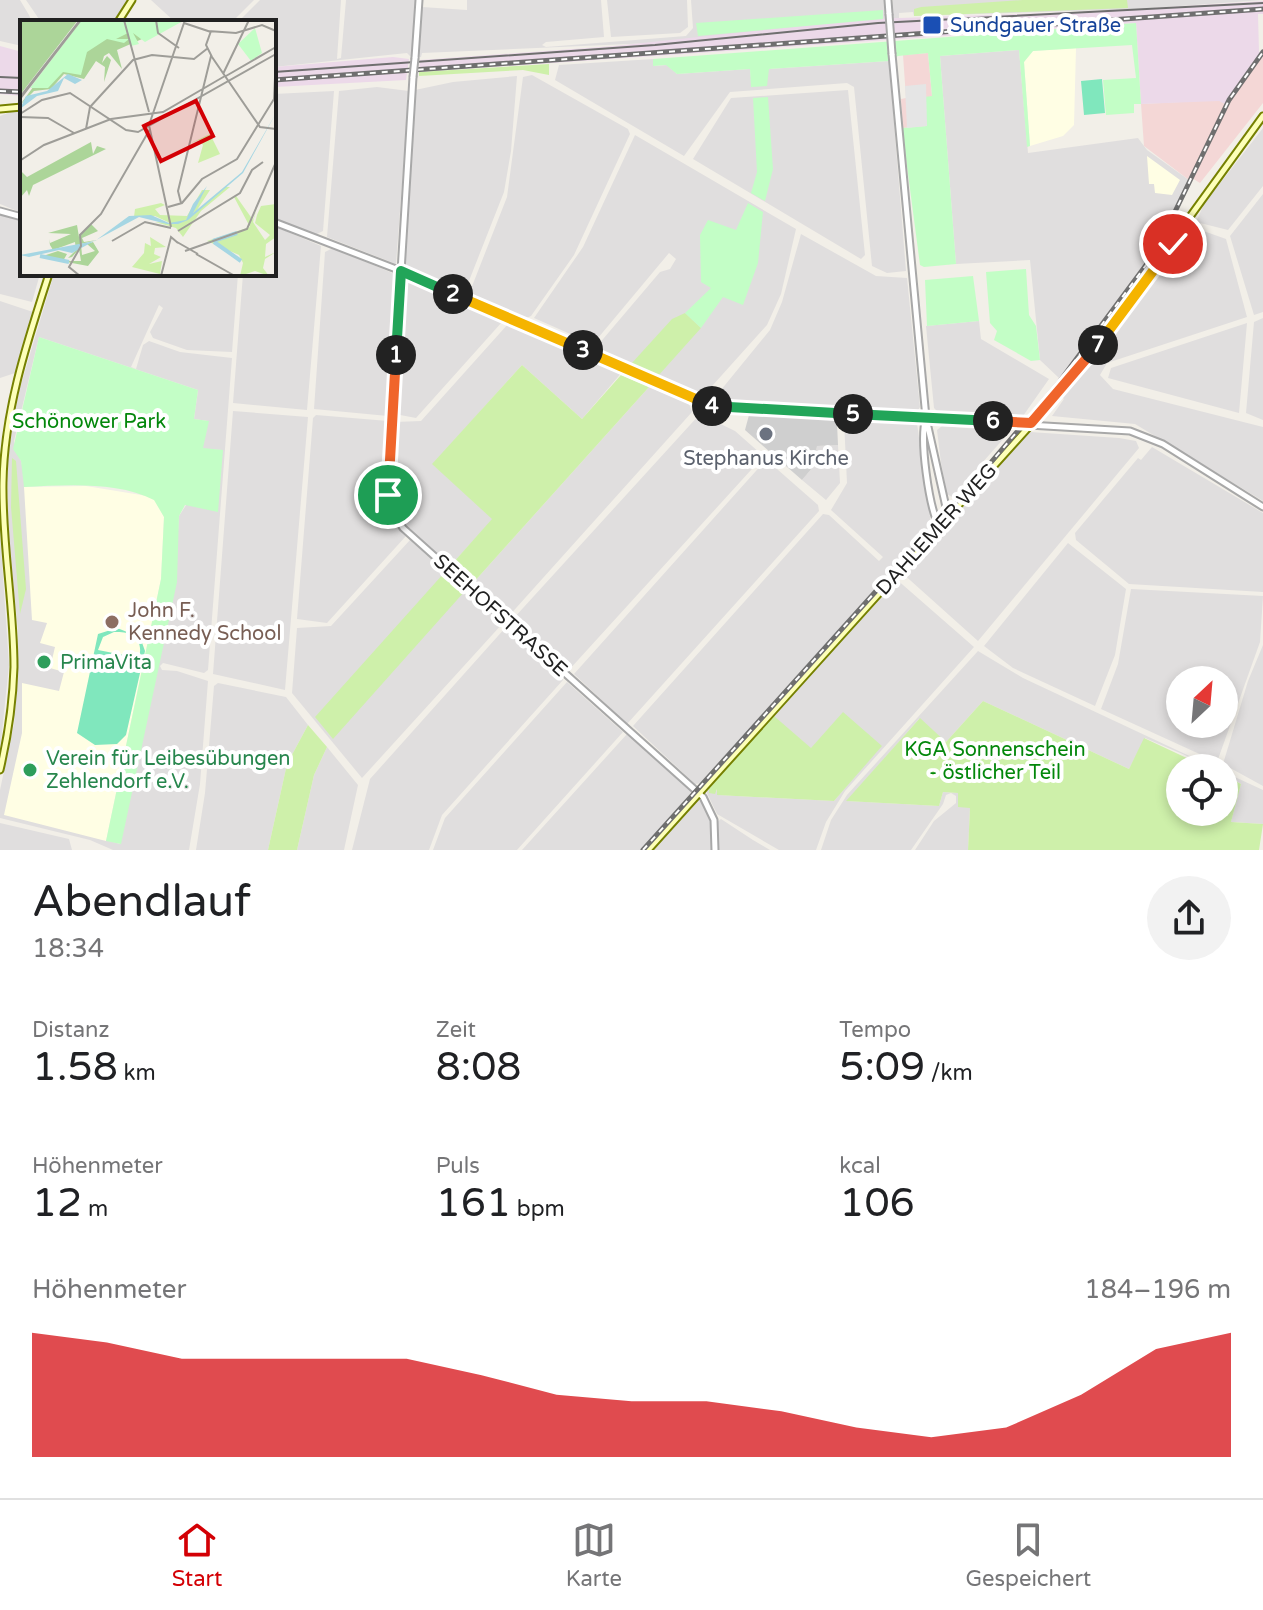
<!DOCTYPE html>
<html lang="de">
<meta charset="utf-8">
<style>
body{margin:0;font-family:"Varela Round",sans-serif;background:#f2f2f2;color:#202124;height:100vh;display:flex;flex-direction:column;font-size:30px;white-space:nowrap}
*{box-sizing:border-box;margin:0}
p{font-size:26px;color:#757577}
.icon{flex:none;width:44px;height:44px;fill:none;stroke:currentColor;stroke-width:2;stroke-linecap:round;stroke-linejoin:round}
.map{position:relative;height:850px;overflow:hidden}
.side{display:flex;flex-direction:column;background:#fff;flex:1}
.side>*{flex:none}
.needle{width:52px;rotate:26deg}
.buttons{position:absolute;left:1166px;top:666px;display:grid;gap:16px}
.buttons a{display:grid;place-items:center;width:72px;height:72px;border-radius:50%;background:#fff;box-shadow:0 4px 12px #0003;font-size:40px}
.pin{position:absolute;display:grid;place-items:center;width:68px;height:68px;color:#fff;margin:-34px;border:4px solid #fff;border-radius:50%;box-shadow:0 2px 8px #0007}
.km{position:absolute;width:40px;height:40px;margin:-20px;border-radius:50%;background:#222;color:#fff;font-size:22px;line-height:40px;text-align:center}
.round{display:grid;place-items:center;flex:none;width:84px;height:84px;border-radius:42px;background:#f2f2f2}
.overview{display:flex;align-items:center;justify-content:space-between;height:136px;padding:0 32px}
h1{font-size:44px;font-weight:600;line-height:60px}
.figures{display:grid;grid-template-columns:repeat(3,1fr);gap:12px;height:136px;padding:8px 32px}
.figures div{display:grid;align-content:center}
.figures b{font-size:40px;font-weight:600}
.figures small{font-size:22px;font-weight:400}
.figures p{font-size:22px}
.chart{height:224px;padding:16px 32px}
.chart p{display:flex;justify-content:space-between}
.chart svg{width:100%;height:144px;margin-top:8px;fill:#d30005;opacity:.7}
.tabs{display:flex;justify-content:space-around;align-items:center;height:112px;border-top:2px solid #e0e0e0;background:#fff;font-size:22px;color:#757577}
.tabs a{display:grid;justify-items:center;gap:4px}
.tabs .selected{color:#d30005}
.map>svg:first-child{display:block}
.residential{fill:#e0dede;fill-rule:evenodd}
.commercial{fill:#f4d7d6}
.industrial{fill:#ecd9e9}
.education{fill:#fffee4}
.religious{fill:#cfcfcf}
.grass{fill:#cef0aa}
.park{fill:#c3fec6}
.pitch{fill:#80e7bd;fill-rule:evenodd}
.parking{fill:#e5e5e5}
.lines{fill:none;stroke-linecap:round;stroke-linejoin:round}
.tertiary-casing{stroke:#a8a8a8;stroke-width:9}
.secondary-casing{stroke:#768100;stroke-width:9}
.tertiary{stroke:#fff;stroke-width:5}
.secondary{stroke:#fdffb9;stroke-width:5}
.tram{stroke:#6f6f6f;stroke-width:2}
.rail-casing{stroke:#6f6f6f;stroke-width:5}
.rail{stroke:#fff;stroke-width:2;stroke-dasharray:6;stroke-linecap:butt}
.tertiary-bridge-casing{stroke:#a8a8a8;stroke-width:9;stroke-linecap:butt}
.tertiary-bridge{stroke:#fff;stroke-width:5}
.split-1-casing{stroke:#fff;stroke-width:16}
.split-2-casing{stroke:#fff;stroke-width:16}
.split-3-casing{stroke:#fff;stroke-width:16}
.split-4-casing{stroke:#fff;stroke-width:16}
.split-5-casing{stroke:#fff;stroke-width:16}
.split-6-casing{stroke:#fff;stroke-width:16}
.split-7-casing{stroke:#fff;stroke-width:16}
.split-8-casing{stroke:#fff;stroke-width:16}
.split-1{stroke:#f0652b;stroke-width:10}
.split-2{stroke:#22a559;stroke-width:10}
.split-3{stroke:#f5b400;stroke-width:10}
.split-4{stroke:#f5b400;stroke-width:10}
.split-5{stroke:#22a559;stroke-width:10}
.split-6{stroke:#22a559;stroke-width:10}
.split-7{stroke:#f0652b;stroke-width:10}
.split-8{stroke:#f5b400;stroke-width:10}
.transit-dot{fill:#1a4fb4;stroke:#fff;stroke-width:3}
.worship-dot{fill:#6b7280;stroke:#fff;stroke-width:3}
.education-dot{fill:#8d6e63;stroke:#fff;stroke-width:3}
.leisure-dot{fill:#2e9e5b;stroke:#fff;stroke-width:3}
.labels{text-anchor:middle;stroke-width:8;stroke-linejoin:round;paint-order:stroke}
.transit-label{font-size:20px;fill:#164399;stroke:#fff;text-anchor:start}
.park-label{font-size:20px;fill:#03870b;stroke:#fff}
.worship-label{font-size:20px;fill:#5b616d;stroke:#fff}
.street-label{font-size:20px;fill:#212121;stroke:#fff}
.education-label{font-size:20px;fill:#785e54;stroke:#fff;text-anchor:start}
.leisure-label{font-size:20px;fill:#27864d;stroke:#fff;text-anchor:start}
.inset-river{fill:none;stroke:#a5d6e3;stroke-width:4}
.inset-road{fill:none;stroke:#9e9d98;stroke-width:2}
.view{fill:#d30005;fill-opacity:0.15;stroke:#d30005;stroke-width:4}
.inset-edge{fill:none;stroke:#212121;stroke-width:4}
</style>
<div class="map">
<svg width="1263" height="850" viewBox="0 0 1263 850">
<rect width="100%" height="100%" fill="#f2efe8"/>
<path class="residential" d="M0,0H20L29,15L32,22H22V46L0,41Z
M26,0H128L114,22H41Z
M151,0H254L232,22H175Z
M260,0H341L337,59L341,58L346,0H417L412,58L407,53L274,67V22H238Z
M467,0H601L604,37L546,42L542,45L546,47L686,36L693,28L691,0H885L887,19L651,43L422,53L421,57L416,58L422,7L467,10Z
M607,0H687L688,27L680,33L611,37Z
M893,0H1263L1140,9L914,16L913,12L899,13V18L892,19Z
M1019,50L1028,153L1138,138L1147,150L1189,180L1154,252L1059,378L1040,360L1030,260L956,264L940,56Z
M653,59L654,66L667,65L677,74L750,69L752,87L769,69L889,61L906,271L887,273L872,266L854,87L847,83L730,92L684,156L555,80L559,65Z
M532,75L628,129L630,134L574,255L531,316L522,320L472,299L469,294L507,197L523,77Z
M517,76L511,151L504,192L465,291L459,293L404,265L415,90L453,82Z
M377,87L409,91L396,264L327,237L339,91Z
M848,90L865,255L861,259L693,159L731,98Z
M334,91L323,231L315,235L274,219V94Z
M13,111H22V213L0,204V116Z
M1263,128V186L1228,230L1196,222L1204,204Z
M635,135L796,229L781,294L767,325L704,395L600,350L598,345L660,272L670,269L676,259L669,253L593,344L534,318L583,247Z
M1263,194V312L1254,315L1230,236Z
M0,215L22,221V274H40L32,302L0,294Z
M274,226L321,246L307,410L233,403L243,274H274Z
M1192,227L1226,239L1247,317L1107,363L1100,375L1113,389L1263,427V501L1135,424L1052,416L1064,399L1062,397Z
M801,234L876,276L907,278L920,407L917,412L712,401L770,330L782,302Z
M333,248L397,275L388,416L314,409L325,252Z
M54,274H238L232,352L187,350L153,338L150,332L163,308L159,305L131,367L136,369L143,345L149,341L180,352L232,358L208,670L204,673L163,663L160,666L162,670L177,671L208,681L200,784L189,850H113L90,840L0,818V790L14,724L18,675V631L8,528V453L19,391ZM39,337L198,390L194,419L208,421L202,449L222,450L179,516L175,576L120,844L106,840L21,461L16,451L14,441Z
M410,278L499,317L502,322L416,418L395,414L403,283Z
M0,301L33,312L15,373L0,378Z
M1263,318V420L1246,413L1254,322Z
M979,321L981,339L1049,379L1023,416L937,411L934,408L926,326Z
M513,323L623,371L582,419L522,365L433,464L493,519L452,564L473,583L649,387L689,404L692,412L508,617L403,523L394,509L391,492L395,422L421,421L508,324Z
M1247,323L1239,413L1108,378L1111,368Z
M233,411L308,417L285,690L213,674Z
M700,414L735,431L760,453L761,459L568,671L513,619Z
M316,415L388,421L386,503L392,520L406,536L327,623L297,619L313,418Z
M849,417L917,423L932,531L704,783L695,784L633,726L823,514L829,515L879,561L883,557L831,510L847,483L844,421Z
M942,426L1005,431V437L952,497L947,494L941,463L937,430Z
M1030,432L1119,438L1136,441L1139,448L978,641L901,572Z
M838,445L840,483L826,500L802,480L813,467L817,446Z
M1152,447L1263,513V592L1129,584L1076,540L1075,533L1138,458L1141,460Z
M764,462H769L818,505L819,511L627,724L574,674Z
M0,532L9,665L0,751Z
M410,540L503,623L362,778L292,693L297,628L331,626Z
M1068,543L1126,589L1115,655L1095,706L1013,668L984,646Z
M895,578L974,647L845,791L826,822L816,850H779L717,814L705,789ZM881,746L834,801L718,795L716,789L808,748Z
M1131,589L1263,596L1260,642L1217,762L1101,709L1118,664ZM1224,680V724H1180V680Z
M506,627L563,675V680L442,815L429,850H352L370,779Z
M1263,645V786L1223,764L1248,681Z
M978,651L1023,678L1215,768L1145,738L1129,769L983,701L946,742L919,719L847,801L939,806L943,792L958,793L970,808L968,850H915L934,821L956,803V796L951,793L946,795L943,804L911,850H821L831,820L847,795Z
M567,682L623,732L517,850H433L445,818Z
M218,683L286,697L308,725L287,764L268,850H196L205,793L214,686Z
M627,734L692,791L645,850H522Z
M327,747L358,785L344,850H297L314,775Z
M1224,772L1263,790V824L1231,822L1241,784Z
M698,797L711,821L712,850H650Z
M721,819L753,840L770,850H718L717,822Z
M0,823L69,839L72,850H0Z"/>
<path class="commercial" d="M928,53L932,96L927,126L902,128L901,99L906,98L903,55Z
M1263,55V103L1200,183L1192,178L1231,100Z
M1219,100L1225,104L1189,180L1144,146L1141,104Z"/>
<path class="industrial" d="M1263,1V14H1258L1259,52L1263,50V55L1231,100L1156,254L1060,384L1057,381L1154,252L1225,104L1219,101L1141,104L1136,23L419,72L420,60L614,46L869,19L1106,11Z
M0,46L22,52V96L0,94Z
M393,57L409,59L406,80L274,87V67Z"/>
<path class="education" d="M1076,48L1074,125L1063,136L1030,146L1024,62L1033,51Z
M1147,156L1180,180L1172,195L1155,193L1154,184H1149Z
M86,486L147,496L156,501L164,517L161,579L106,841L4,815L22,733V683L59,691L64,672L50,668L55,647L40,643L47,623L32,620L24,487Z"/>
<path class="religious" d="M749,415L834,420L837,423L838,445L817,446L813,467L802,480L745,430Z"/>
<path class="grass" d="M1023,0H1127L1128,8L914,16V9L921,7Z
M549,64V75L523,70L419,76V72Z
M685,313L701,328L658,376L631,364L672,319Z
M522,365L582,419L621,375L649,387L473,583L452,564L492,519L432,464Z
M12,458L16,461L26,589L20,614L11,507Z
M444,573L465,591L333,739L315,717Z
M983,701L1129,769L1144,738L1208,768H1180V812H1224V775L1241,784L1231,822L1263,824L1259,850H968L970,808L958,807V793L943,792L939,806L846,801L920,718L946,742Z
M843,712L882,746L834,801L717,795V789L715,794L709,793V788L774,716L811,748Z
M308,725L327,747L314,775L297,850H268L287,764Z"/>
<path class="park" d="M883,10V19L698,36L696,23Z
M1136,23L1141,104H1134V113L1106,115L1103,80L1136,78L1132,45L1033,51L1024,62L1030,146L1027,147L1019,50L940,56L956,264L924,267L920,265L902,128L926,126L924,97L932,96L928,53L898,56L889,61L769,69L767,86L751,87L750,69L677,74L666,65L653,66V59Z
M768,97L773,169L765,201L751,193L757,172L753,98Z
M748,203L763,212L758,263L743,305L723,297L701,328L685,313L711,288L701,282L700,235L708,220L736,230Z
M1026,269L1029,315L1036,326L1040,360L1031,361L994,340L997,331L990,323L986,272Z
M973,276L979,321L927,326L925,280Z
M39,337L198,390L194,419L209,421L203,448L223,450L218,512L185,505L179,516L177,582L121,844L106,841L161,579L164,517L154,500C117,481 65,485 24,487L21,461L13,449Z"/>
<path class="pitch" d="M1102,79L1105,113L1084,115L1081,81Z
M117,628L140,637L145,651L126,735L117,744L95,745L77,733L98,634ZM114,632C132,631 144,639 139,658L98,650L103,637Z"/>
<path class="parking" d="M926,84L927,126L907,128L905,86Z"/>
<g class="lines">
<defs>
<path id="tertiary" d="M888,0L889,14
M892,54L926,418L948,516
M415,58L419,0
M413,77L388,482L390,508L403,528L703,797L714,820L715,850
M0,211L22,217
M274,222L409,274L713,406L1130,431L1163,444L1263,507
M926,418C919,439 929,507 939,526"/>
<path id="secondary" d="M118,22L132,0
M0,109L22,107
M0,770C8,736 13,702 14,667C14,605 2,545 3,483C4,411 27,342 49,274
M648,850L1073,378L1263,116"/>
</defs>
<use href="#tertiary" class="tertiary-casing"/>
<use href="#secondary" class="secondary-casing"/>
<use href="#tertiary" class="tertiary"/>
<use href="#secondary" class="secondary"/>
<path class="tram" d="M274,72L655,45L878,23L1263,3
M0,77L22,78"/>
<defs>
<path id="rail" d="M274,80L1263,9
M0,91L22,92
M643,850L976,480L1060,381L1155,253L1229,100L1263,52"/>
</defs>
<use href="#rail" class="rail-casing"/>
<use href="#rail" class="rail"/>
<defs>
<path id="tertiary-bridge" d="M889,14L892,54
M413,77L415,58"/>
</defs>
<use href="#tertiary-bridge" class="tertiary-bridge-casing"/>
<use href="#tertiary-bridge" class="tertiary-bridge"/>
</g>
<g class="lines">
<defs>
<path id="split-1" d="M388,495L396,355"/>
<path id="split-2" d="M396,355L401,271L453,294"/>
<path id="split-3" d="M453,294L583,350"/>
<path id="split-4" d="M583,350L712,406"/>
<path id="split-5" d="M712,406L853,414"/>
<path id="split-6" d="M853,414L993,421"/>
<path id="split-7" d="M993,421L1031,423L1098,345"/>
<path id="split-8" d="M1098,345L1173,244"/>
</defs>
<use href="#split-1" class="split-1-casing"/>
<use href="#split-2" class="split-2-casing"/>
<use href="#split-3" class="split-3-casing"/>
<use href="#split-4" class="split-4-casing"/>
<use href="#split-5" class="split-5-casing"/>
<use href="#split-6" class="split-6-casing"/>
<use href="#split-7" class="split-7-casing"/>
<use href="#split-8" class="split-8-casing"/>
<use href="#split-1" class="split-1"/>
<use href="#split-2" class="split-2"/>
<use href="#split-3" class="split-3"/>
<use href="#split-4" class="split-4"/>
<use href="#split-5" class="split-5"/>
<use href="#split-6" class="split-6"/>
<use href="#split-7" class="split-7"/>
<use href="#split-8" class="split-8"/>
</g>
<rect class="transit-dot" x="922" y="15" width="20" height="20" rx="4"/>
<circle class="worship-dot" cx="766" cy="434" r="8"/>
<circle class="education-dot" cx="112" cy="622" r="8"/>
<g class="leisure-dot">
<circle cx="44" cy="662" r="8"/>
<circle cx="30" cy="770" r="8"/>
</g>
<g class="labels">
<g class="transit-label">
<text x="950" y="32">Sundgauer Straße</text>
</g>
<g class="park-label">
<text x="89" y="428">Schönower Park</text>
<text x="995" y="756">KGA Sonnenschein<tspan x="995" dy="23">- östlicher Teil</tspan></text>
</g>
<g class="worship-label">
<text x="766" y="465">Stephanus Kirche</text>
</g>
<g class="street-label">
<text transform="translate(936 529) rotate(-48)" y="7">DAHLEMER WEG</text>
<text transform="translate(501 615) rotate(42)" y="7">SEEHOFSTRASSE</text>
</g>
<g class="education-label">
<text x="128" y="617">John F.<tspan x="128" dy="23">Kennedy School</tspan></text>
</g>
<g class="leisure-label">
<text x="60" y="669">PrimaVita</text>
<text x="46" y="765">Verein für Leibesübungen<tspan x="46" dy="23">Zehlendorf e.V.</tspan></text>
</g>
</g>
<g transform="translate(20 20)">
<rect width="256" height="256" fill="#f2efe8"/>
<path d="M190,114L200,134L178,143L183,125L179,120L169,124ZM211,160L177,190L168,197L166,200L205,167H210L181,191L163,217L156,208L135,202L150,203L135,196L114,197L115,189L141,183L145,185L135,189L140,195L167,196L182,170H190L177,190ZM216,176L233,200L239,180L233,202L245,220L250,215L235,203L237,195L241,186L256,184V217L246,224L245,237L256,232L245,239L243,248L249,256L235,251L220,256L223,243L219,235L187,221L230,207L214,177L207,182L219,200L207,182ZM130,217L146,227L135,228L134,234L141,237L129,244L142,241L140,254L112,247L124,233L125,223L131,226Z" fill="#cef0aa"/>
<path d="M0,0H58L0,75ZM62,0L163,1L97,30L102,49L89,33L84,36L82,43L87,36L91,40L84,62L85,47L76,41L64,59L44,54L31,69L14,71L0,85ZM71,122L73,134L77,126L86,129L13,165L9,176L7,170L0,178V150L7,157ZM71,204L78,211L62,218L64,222L77,220L61,224L62,235L75,231L67,224L73,222L79,232L68,246L20,237L38,231L47,234L43,241H61L59,229L52,237L48,238L56,230L55,222L33,230L30,225L29,219L30,223L51,214L28,213L57,205L59,217Z" fill="#acd599"/>
<path d="M62,0H161L163,1L125,22L113,13L119,24L111,26L108,13L96,19H109L104,23L87,19L67,32L61,55L43,52L28,68H10ZM235,8L242,33L231,41L218,24Z" fill="#c3fec6"/>
<path d="M48,54L62,60L55,64L44,58L38,71L17,76L0,89L6,76L27,71ZM256,93L223,153L168,200L158,204H147L119,197L52,233L39,230L9,237L0,235L75,221L109,196L131,195L149,203L166,200L173,184L187,166L173,193L222,152Z" fill="#a5d6e3"/>
<path class="inset-river" d="M193,221L217,213M194,222L221,241M20,236L49,242"/>
<path class="inset-road" d="M104,0L129,92M136,0L138,13L159,28M164,3L191,12M188,11L216,13L242,5L256,11M191,11L186,25L192,37L240,107L256,109M203,54L229,0M206,56L256,27M0,77L60,0M0,79L61,0M0,94L22,80L50,73L106,110L118,112L256,34M0,97L28,98L54,113M66,109L70,87L113,40L132,35L174,39L188,28M1,140L24,125L91,99L143,92L205,56M161,183L158,171L191,36M148,187L162,183L182,159L217,139L254,79L256,36M151,207L129,105L165,0M158,211L220,173L232,150L243,142M92,221L125,202L151,208M157,222L178,234M165,231L227,209L256,142M176,234L215,256M60,256L49,247L61,226L60,215L81,194L130,109M141,256L151,217L158,223"/>
<path class="view" d="M176,81L193,116L141,141L124,106Z"/>
<rect width="256" height="256" class="inset-edge"/>
</g>
</svg>
<div class="buttons">
<a><svg class="needle" viewBox="-14 -14 28 28"><path d="M0-13l5 13h-10z" fill="#e53935"/><path d="M0 13l5-13h-10z" fill="#757577"/></svg></a>
<a><svg class="icon" aria-label="locate" viewBox="0 0 24 24"><circle cx="12" cy="12" r="6"/><path d="M12 2v4M12 18v4M2 12h4M18 12h4"/></svg></a>
</div>
<div class="pin" style="left:388px;top:495px;background:#1e9e55"><svg class="icon" aria-label="arrive" viewBox="0 0 24 24"><path d="M6 21V4h12l-3 4 3 4H6"/></svg></div>
<div class="pin" style="left:1173px;top:244px;background:#d93025"><svg class="icon" aria-label="check" viewBox="0 0 24 24"><path d="M5 12l5 5 9-10"/></svg></div>
<b class="km" style="left:396px;top:355px">1</b>
<b class="km" style="left:453px;top:294px">2</b>
<b class="km" style="left:583px;top:350px">3</b>
<b class="km" style="left:712px;top:406px">4</b>
<b class="km" style="left:853px;top:414px">5</b>
<b class="km" style="left:993px;top:421px">6</b>
<b class="km" style="left:1098px;top:345px">7</b>
</div>
<section class="side">
<div class="overview"><div><h1>Abendlauf</h1><p>18:34</p></div><a class="round"><svg class="icon" aria-label="share" viewBox="0 0 24 24"><path d="M12 15V3M7 8l5-5 5 5M5 13v7h14v-7"/></svg></a></div>
<div class="figures">
<div><p>Distanz</p><b>1.58<small> km</small></b></div>
<div><p>Zeit</p><b>8:08</b></div>
<div><p>Tempo</p><b>5:09<small> /km</small></b></div>
</div>
<div class="figures">
<div><p>Höhenmeter</p><b>12<small> m</small></b></div>
<div><p>Puls</p><b>161<small> bpm</small></b></div>
<div><p>kcal</p><b>106</b></div>
</div>
<div class="chart"><p><span>Höhenmeter</span>184–196 m</p>
<svg viewBox="0 0 160 44" preserveAspectRatio="none"><path d="M0 44V6L10 9L20 14L30 14L40 14L50 14L60 19L70 25L80 27L90 27L100 30L110 35L120 38L130 35L140 25L150 11L160 6V44z"/></svg>
</div>
</section>
<nav class="tabs">
<a class="selected"><svg class="icon" aria-label="home" viewBox="0 0 24 24"><path d="M3 11l9-7 9 7M6 9v11h12V9"/></svg>Start</a>
<a><svg class="icon" aria-label="map" viewBox="0 0 24 24"><path d="M3 6l6-2 6 2 6-2v14l-6 2-6-2-6 2zM9 4v14M15 6v14"/></svg>Karte</a>
<a><svg class="icon" aria-label="saved" viewBox="0 0 24 24"><path d="M7 4h10v16l-5-4-5 4z"/></svg>Gespeichert</a>
</nav>
